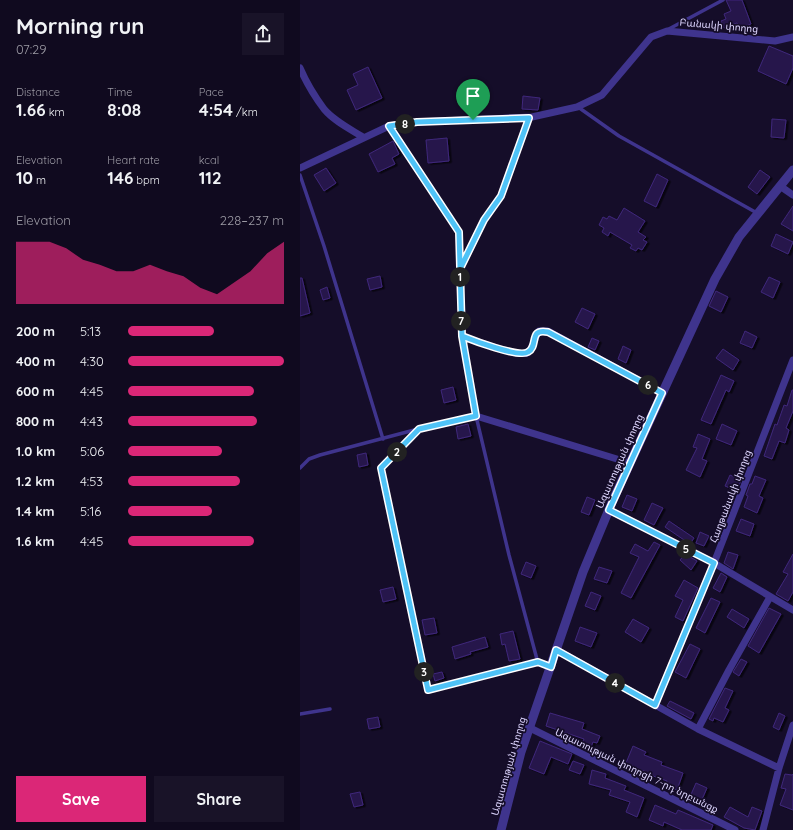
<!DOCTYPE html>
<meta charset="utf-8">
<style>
body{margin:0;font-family:Quicksand,"Noto Sans Armenian",sans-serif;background:#191328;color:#f1f3f6;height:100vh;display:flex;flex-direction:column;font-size:15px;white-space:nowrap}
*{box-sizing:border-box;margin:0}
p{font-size:13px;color:#9c9aa4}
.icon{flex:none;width:22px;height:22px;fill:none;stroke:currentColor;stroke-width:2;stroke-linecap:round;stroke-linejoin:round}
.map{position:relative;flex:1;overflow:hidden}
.drawer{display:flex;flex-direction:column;background:#100a1f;width:300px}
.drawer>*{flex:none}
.pin{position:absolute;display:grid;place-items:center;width:34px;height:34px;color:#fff;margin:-41px -17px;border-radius:50% 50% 50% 0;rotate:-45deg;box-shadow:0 0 4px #0007}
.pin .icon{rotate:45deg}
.km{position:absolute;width:20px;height:20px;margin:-10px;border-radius:50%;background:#222;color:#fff;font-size:11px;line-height:20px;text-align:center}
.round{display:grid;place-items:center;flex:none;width:42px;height:42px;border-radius:0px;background:#191328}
.head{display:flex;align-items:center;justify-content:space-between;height:68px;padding:0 16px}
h1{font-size:22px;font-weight:700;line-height:30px}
.figures{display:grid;grid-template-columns:repeat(3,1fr);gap:6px;height:68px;padding:4px 16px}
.figures div{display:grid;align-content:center}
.figures b{font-size:17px;font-weight:700}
.figures small{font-size:11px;font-weight:400}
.figures p{font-size:11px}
.chart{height:112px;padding:8px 16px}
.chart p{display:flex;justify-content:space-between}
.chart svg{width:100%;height:72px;margin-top:4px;fill:#db2777;opacity:.7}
.button{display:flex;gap:8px;margin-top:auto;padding:8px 16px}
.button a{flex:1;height:46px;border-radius:0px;background:#db2777;color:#fff;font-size:16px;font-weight:700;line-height:46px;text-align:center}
.button a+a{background:#191328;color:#f1f3f6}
ul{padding:0 16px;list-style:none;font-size:13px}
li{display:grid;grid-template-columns:64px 48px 1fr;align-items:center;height:30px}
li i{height:10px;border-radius:5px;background:#db2777}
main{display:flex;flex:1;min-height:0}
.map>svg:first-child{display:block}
.building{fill:#27184c;stroke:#3f277b;filter:url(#shadow)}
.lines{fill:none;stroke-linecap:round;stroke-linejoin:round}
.service{stroke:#3f348d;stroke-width:3.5}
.minor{stroke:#3f348d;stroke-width:7}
.tertiary{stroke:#3f348d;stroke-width:9}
.route-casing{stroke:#fff;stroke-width:8}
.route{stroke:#4fc3f7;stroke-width:5}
.labels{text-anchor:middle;stroke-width:3.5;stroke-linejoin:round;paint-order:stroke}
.street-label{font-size:10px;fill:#ded6ff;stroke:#150d29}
</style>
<main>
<section class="drawer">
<div class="head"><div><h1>Morning run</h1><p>07:29</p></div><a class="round"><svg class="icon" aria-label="share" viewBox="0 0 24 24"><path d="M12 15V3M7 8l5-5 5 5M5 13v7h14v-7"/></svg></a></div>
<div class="figures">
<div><p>Distance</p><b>1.66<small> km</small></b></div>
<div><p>Time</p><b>8:08</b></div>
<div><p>Pace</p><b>4:54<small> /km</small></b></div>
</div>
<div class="figures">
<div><p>Elevation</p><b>10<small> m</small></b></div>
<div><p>Heart rate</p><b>146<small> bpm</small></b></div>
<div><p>kcal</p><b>112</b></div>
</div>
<div class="chart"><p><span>Elevation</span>228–237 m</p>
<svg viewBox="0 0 160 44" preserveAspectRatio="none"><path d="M0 44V6L10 6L20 6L30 10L40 17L50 20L60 24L70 24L80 20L90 24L100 27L110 34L120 38L130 31L140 24L150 13L160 6V44z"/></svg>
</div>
<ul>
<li><b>200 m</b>5:13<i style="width:55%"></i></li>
<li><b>400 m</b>4:30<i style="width:100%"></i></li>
<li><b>600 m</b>4:45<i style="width:81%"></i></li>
<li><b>800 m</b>4:43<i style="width:83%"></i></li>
<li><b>1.0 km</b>5:06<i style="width:60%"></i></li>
<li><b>1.2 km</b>4:53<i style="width:72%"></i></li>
<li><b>1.4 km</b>5:16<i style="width:54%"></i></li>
<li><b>1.6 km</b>4:45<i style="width:81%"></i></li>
</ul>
<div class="button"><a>Save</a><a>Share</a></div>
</section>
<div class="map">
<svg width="493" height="830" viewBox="0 0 493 830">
<defs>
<filter id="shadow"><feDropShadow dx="2.5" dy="1.5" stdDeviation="0" flood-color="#0009"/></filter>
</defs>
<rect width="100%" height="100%" fill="#150d29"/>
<path class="building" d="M426,0H442L451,24L439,29L437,23L424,28L421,21L426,19L424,14L431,11Z
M469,46L493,56V68L486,84L458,71Z
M68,67L82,98L56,110L47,90L58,85L53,74Z
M223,96L240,98L238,110L222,109Z
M472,119L486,120L484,138L471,137Z
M147,138L149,161L128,163L126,140Z
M93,141L99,154L92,158L95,164L78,172L69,154Z
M26,168L36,183L24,191L14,175Z
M460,170L470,177L457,194L448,187Z
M357,174L368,180L356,207L344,201Z
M493,206V231L481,224Z
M324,208L345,221L338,232L346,237L343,240L347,242L342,250L338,248L336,251L330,248L332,245L310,232L308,236L302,232L304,228L299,225L303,217L307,219L309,216L317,220Z
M476,234L493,242L488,254L471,246Z
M80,276L82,287L70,290L67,279Z
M469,277L480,282L473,298L461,292Z
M0,278H2L10,313L0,316Z
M27,287L30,298L23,300L20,290Z
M416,291L428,297L421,312L409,306Z
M282,308L295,314L288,329L275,322Z
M445,331L457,337L452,348L440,343Z
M292,338L299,341L295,350L288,347Z
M323,346L331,350L326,363L318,359Z
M423,349L439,360L433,370L416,358Z
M421,375L434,381L429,392L426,390L411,424L401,420Z
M153,387L156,400L144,403L141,390Z
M492,390H493V411L486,428L489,430L485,443L479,441L472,459L464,456L475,424L477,425L484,405L487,406Z
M168,424L171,436L158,439L156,427Z
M422,424L437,431L431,445L416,439Z
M398,434L410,439L402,459L407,461L400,477L386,470L397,448L393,447Z
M66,453L68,465L59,467L57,455Z
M430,475L441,480L437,491L425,486Z
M455,476L466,480L459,496L463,498L457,513L444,507L448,496L446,495L450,484H452Z
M327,495L337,499L332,511L322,507Z
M287,497L295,500L289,515L281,512Z
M352,503L363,508L354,525L344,520Z
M441,519L454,524L450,536L436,531Z
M369,521L394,538L390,544L365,527Z
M400,532L409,536L404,546L396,543Z
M354,542L360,545L331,598L321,593L339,557L330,553L335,544L348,551Z
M428,552L438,555L433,569L424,563Z
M385,554L397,561L391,570L380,560Z
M493,554V592L488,601L476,594L488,574L483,572Z
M226,562L236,566L231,578L221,574Z
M299,567L312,571L307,583L294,579Z
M421,573L427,577L420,592L413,588Z
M384,580L398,588L383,621L375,617L383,600L375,596Z
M93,587L96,599L83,602L80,590Z
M291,592L301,596L295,610L285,606Z
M411,598L420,602L405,633L396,628Z
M469,608L481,614L459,653L448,646Z
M432,609L449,619L444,628L427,617Z
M134,618L137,633L125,635L122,620Z
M333,619L349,628L341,642L325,632Z
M280,627L297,633L291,647L275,641Z
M213,631L220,659L209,661L205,644L202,645L200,634Z
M185,637L188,647L170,652L171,654L155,659L152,647Z
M390,644L400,649L386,678L375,672Z
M441,659L447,662L439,676L433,672Z
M142,672L144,678L135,681L133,674Z
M425,688L433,691L425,708L429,710L423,722L414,718L413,721L409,719Z
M370,701L394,713L391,719L367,706Z
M250,713L284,723L282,729L300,736L297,743L293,742L291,747L282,743L284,739L246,726Z
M479,713L485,716L479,730L473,727Z
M78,717L80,727L69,729L67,719Z
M240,741L272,754L268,764L251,757L244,774L229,768Z
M333,746L346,752L344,755L362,762L361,765L383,773L377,790L365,785L367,781L345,773L346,772L326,763Z
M273,761L284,765L280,774L269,770Z
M292,770L306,774L305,778L326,786L324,790L344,798L337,817L326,812L330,802L309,795L311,790L289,784Z
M485,774L492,775L493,774V810L480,805L486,789L481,788Z
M396,783L407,788L400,804L389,799Z
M60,792L63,805L54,807L50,794Z
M355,805L376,814L378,810L413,825L411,830H382L364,822L363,826L349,820Z
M430,807L448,817L452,807L462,811L455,830L444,828L424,817Z"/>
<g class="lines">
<path class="service" d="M367,30L423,0
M278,107L319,136L457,213
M89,126L159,232L162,336L176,416L209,555L238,663L250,666
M0,175L24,246L83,439
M176,416L119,429L81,468L128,690L238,663
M0,468L9,459L20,455L118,429
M0,714L30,709"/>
<path class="minor" d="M0,68C6,82 15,97 24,109C34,121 50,129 63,137
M0,168L89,126L117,122L232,117L277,107L302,95L351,37L367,31L475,41L493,37
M480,186L493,195
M160,269L184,220L201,196L229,118
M162,336C172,340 219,357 227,353C234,349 234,337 239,331H248L362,393
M176,416L330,463
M309,510L414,563L493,610
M257,650L398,729L479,768
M355,705L414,563L493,360
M230,728L435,830
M398,729L429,670L470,597
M463,830L479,768L493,725"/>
<path class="tertiary" d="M201,830L221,752L283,572L313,500L415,279L439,237L493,170"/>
</g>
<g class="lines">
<defs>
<path id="route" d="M173,120L229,118L201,196L184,220L160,269L162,336L176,416L119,429L81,468L128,690L238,662L251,667L256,650L355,705L414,563L309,510L362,393L248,332C228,328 239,346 228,352C219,358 172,340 162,336L159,232L89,126L117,122L173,120"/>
</defs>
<use href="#route" class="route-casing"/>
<use href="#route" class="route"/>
</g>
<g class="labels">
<g class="street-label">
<text transform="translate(419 25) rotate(5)" y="4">Բանակի փողոց</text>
<text transform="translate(319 461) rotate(-66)" y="4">Ազատության փողոց</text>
<text transform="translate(430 496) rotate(-69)" y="4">Հաղթանակի փողոց</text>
<text transform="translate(208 766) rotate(-74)" y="4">Ազատության փողոց</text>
<text transform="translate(337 770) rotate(26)" y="4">Ազատության փողոցի 7-րդ նրբանցք</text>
</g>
</g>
</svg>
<div class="pin" style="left:173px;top:120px;background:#1e9e55"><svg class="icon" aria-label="arrive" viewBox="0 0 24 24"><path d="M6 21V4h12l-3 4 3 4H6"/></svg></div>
<b class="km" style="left:160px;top:277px">1</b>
<b class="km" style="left:97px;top:452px">2</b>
<b class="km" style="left:124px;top:672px">3</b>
<b class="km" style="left:315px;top:683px">4</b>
<b class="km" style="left:386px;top:549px">5</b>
<b class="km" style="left:348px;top:385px">6</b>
<b class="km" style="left:161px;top:321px">7</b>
<b class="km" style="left:105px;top:124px">8</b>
</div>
</main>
